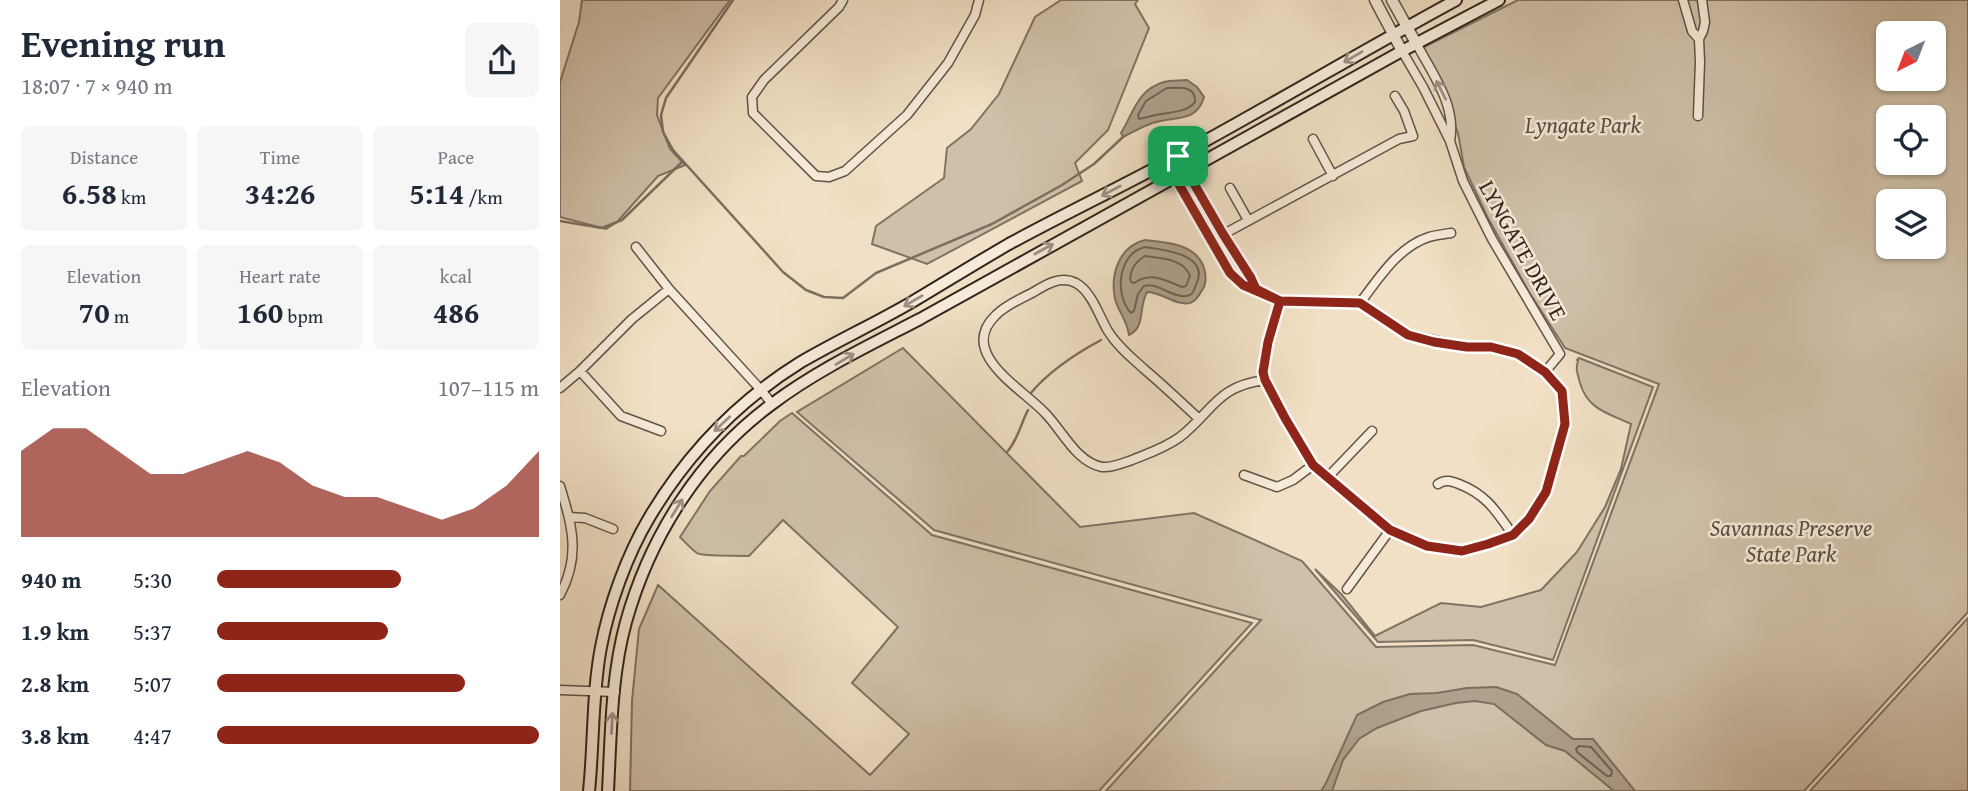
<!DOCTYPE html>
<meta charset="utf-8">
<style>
body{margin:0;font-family:"Gentium Book Plus",serif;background:#f6f6f7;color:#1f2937;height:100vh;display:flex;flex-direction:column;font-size:26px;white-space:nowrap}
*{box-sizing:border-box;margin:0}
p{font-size:23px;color:#747a83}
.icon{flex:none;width:38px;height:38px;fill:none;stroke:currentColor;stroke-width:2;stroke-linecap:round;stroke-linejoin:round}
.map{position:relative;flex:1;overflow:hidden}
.side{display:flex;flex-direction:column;background:#fff;width:560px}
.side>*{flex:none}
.needle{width:46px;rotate:222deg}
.buttons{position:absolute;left:1316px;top:21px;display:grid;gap:14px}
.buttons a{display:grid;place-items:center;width:70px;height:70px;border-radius:10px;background:#fff;box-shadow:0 2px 5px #0004;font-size:35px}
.pin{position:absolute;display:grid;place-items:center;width:60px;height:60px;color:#fff;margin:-30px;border-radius:14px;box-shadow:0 4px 10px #0006}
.round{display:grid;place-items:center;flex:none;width:74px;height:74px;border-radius:10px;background:#f6f6f7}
.headline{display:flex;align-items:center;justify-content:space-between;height:119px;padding:0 21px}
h1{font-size:38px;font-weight:700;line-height:52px}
.figures{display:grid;grid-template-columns:repeat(3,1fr);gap:10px;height:119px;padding:7px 21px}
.figures div{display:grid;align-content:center;border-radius:10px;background:#f6f6f7;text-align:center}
.figures b{font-size:30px;font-weight:700}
.figures small{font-size:19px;font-weight:400}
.figures p{font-size:19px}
.chart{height:196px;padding:14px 21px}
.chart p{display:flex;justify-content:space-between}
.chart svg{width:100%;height:126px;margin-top:7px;fill:#8f2418;opacity:.7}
ul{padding:0 21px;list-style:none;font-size:23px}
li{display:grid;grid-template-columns:112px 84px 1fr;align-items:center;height:52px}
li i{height:18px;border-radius:9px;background:#8f2418}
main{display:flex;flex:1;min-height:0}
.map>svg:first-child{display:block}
.green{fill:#d0c0a9;stroke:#807264;stroke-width:2;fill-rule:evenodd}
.water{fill:#b0a08c;stroke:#7d6e60;stroke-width:2}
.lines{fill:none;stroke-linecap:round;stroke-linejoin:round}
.shore{stroke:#706255;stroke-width:2}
.stream{stroke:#7d6e60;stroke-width:2.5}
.minor-casing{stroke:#615348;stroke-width:11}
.tertiary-casing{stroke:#615348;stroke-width:13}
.secondary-casing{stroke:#31241e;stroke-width:14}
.minor{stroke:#f6ebd9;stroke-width:8}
.tertiary{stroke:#f6ebd9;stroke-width:10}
.secondary{stroke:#f6ebd9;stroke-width:10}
.oneway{stroke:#9d9185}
.route-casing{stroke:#fff;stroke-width:14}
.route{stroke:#8f2418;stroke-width:9}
.labels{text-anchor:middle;stroke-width:5;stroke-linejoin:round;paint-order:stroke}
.park-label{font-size:23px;font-style:italic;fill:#594b41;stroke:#f6ebd9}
.street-label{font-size:23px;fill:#31241e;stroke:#f6ebd9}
</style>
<main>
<section class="side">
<div class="headline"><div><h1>Evening run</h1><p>18:07 · 7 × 940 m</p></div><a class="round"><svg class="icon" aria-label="share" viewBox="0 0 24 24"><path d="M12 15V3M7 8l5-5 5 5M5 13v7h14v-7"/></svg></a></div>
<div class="figures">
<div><p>Distance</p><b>6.58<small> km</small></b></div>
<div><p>Time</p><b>34:26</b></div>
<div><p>Pace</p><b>5:14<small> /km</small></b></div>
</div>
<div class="figures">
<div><p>Elevation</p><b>70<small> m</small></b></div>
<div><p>Heart rate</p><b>160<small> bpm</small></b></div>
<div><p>kcal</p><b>486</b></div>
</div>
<div class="chart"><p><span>Elevation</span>107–115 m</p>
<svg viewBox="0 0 160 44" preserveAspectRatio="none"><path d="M0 44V14L10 6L20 6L30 14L40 22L50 22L60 18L70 14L80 18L90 26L100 30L110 30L120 34L130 38L140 34L150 26L160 14V44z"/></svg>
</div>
<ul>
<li><b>940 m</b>5:30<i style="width:57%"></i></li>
<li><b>1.9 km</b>5:37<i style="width:53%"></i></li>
<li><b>2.8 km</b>5:07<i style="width:77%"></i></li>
<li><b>3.8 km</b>4:47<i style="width:100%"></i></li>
</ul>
</section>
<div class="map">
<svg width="1408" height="791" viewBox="0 0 1408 791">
<rect width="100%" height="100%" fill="#f1e0c5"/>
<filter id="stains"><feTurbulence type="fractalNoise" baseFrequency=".00286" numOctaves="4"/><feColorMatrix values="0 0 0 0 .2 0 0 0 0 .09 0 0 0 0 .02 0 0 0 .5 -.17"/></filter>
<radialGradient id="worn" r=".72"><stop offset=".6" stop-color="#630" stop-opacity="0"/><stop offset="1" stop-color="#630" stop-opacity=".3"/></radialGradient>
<path class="green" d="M22,0H170L98,98L97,115L110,149L125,165L98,176L57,222L46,229L0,217V82L19,22Z
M501,0H578L575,4L589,28L548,130L515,163L522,181L367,264L312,244L316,226L384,178L387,148L411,129L439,94L475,17Z
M958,0H1408V612L1244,791H546L701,620L374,530L237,412L343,348L520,527L634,513L742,561L816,647L913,645L995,665L1099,384L1005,348L969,292L928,218L904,167L898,133L864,47ZM1328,33H1374V79H1328ZM1328,117H1374V163H1328ZM1328,201H1374V247H1328Z
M1019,358L1093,387L993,660L913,640L818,642L755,569L782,595L815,636L881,603L921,607L981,590L1017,552L1045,507L1061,469L1071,424C1048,413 1028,410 1020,383C1018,375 1015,369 1018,361L1017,360Z
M232,413L372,535L692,623L539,791H70L72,701L79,629L98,585L310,775L349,734L292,683L338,627L223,520L189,556C179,555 142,557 137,553C131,549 125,542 120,537L150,491L181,456H184L220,421Z
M1408,618V791H1250Z"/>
<path class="water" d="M627,80L637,87L644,97C637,123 614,116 593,123C583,126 573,132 563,137L561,133C574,112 577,90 604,82C611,80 620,81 627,80Z
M585,240C606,243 633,243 643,265C646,273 647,279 644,287C640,293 637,301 630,303C615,306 602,292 587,292C578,308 586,327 569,335C567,320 559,313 555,299C550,275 559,246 585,240Z
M936,687L957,694L1013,739H1033L1075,791H1054L1005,751L986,745L934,704L915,701L896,703L861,711L817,728L799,739L783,760L772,791H761L766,783L797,715L823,702L850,694L877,693L907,688Z"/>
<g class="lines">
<path class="shore" d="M607,88C619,88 636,85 635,102C626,113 610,112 596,115C590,116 585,118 579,119L578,115L586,101Z
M585,247C604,250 651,254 636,285C634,291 632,296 626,296C611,298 599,282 584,286L578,294L574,311L571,313C554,295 558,253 585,247Z
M585,256C602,259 623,258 630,276L626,286L622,287C605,280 590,271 574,283L571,282C568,272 576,261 585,256Z
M1019,746L1031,747L1052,771L1051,776H1047L1017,752L1016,749Z"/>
<path class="stream" d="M173,0L106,98L101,115L103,132L113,150L223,272L246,290L264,297L283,298L316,273L432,224L502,185L534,164L563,137
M0,221L42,228L62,220L122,162
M470,394C489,371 515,354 541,340
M447,452C458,440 461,423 468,410"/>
<defs>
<path id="minor" d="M283,0L279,7L204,80L192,97L193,113L256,176L269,177L285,171L347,115L388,63L415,15L419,0
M1123,0L1132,31L1139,39
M856,43C872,73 897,106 890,141
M842,51L863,87L890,141L903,181L932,239L1000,354L985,372
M1138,116L1140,62L1139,39L1143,31L1145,22L1142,0
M753,139L773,176
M618,156L663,234L691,278L696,289
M606,162L670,273L683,285L720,301L800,303L848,335L907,347H931L958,354L985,372L1002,391L1005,424L986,492L969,519L953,535L927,544L902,551L867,546L830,530L753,465L725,418L705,380L703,372L708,342L720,301
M670,188L688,220
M651,241L839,139L853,136L844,111L835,96
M76,247L109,289L201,390L212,404
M800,303C819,278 838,247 869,237C876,235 884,234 891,233
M20,371L61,416L101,431
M0,388L20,371L72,319L109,289
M639,419C621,402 603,385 584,369C571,357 557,346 548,331C539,316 532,292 516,283C500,275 485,285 472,293C460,299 446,305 436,315C396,353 463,389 485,413C502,430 516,462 542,467C552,468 563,463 572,460C589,453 605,448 620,437C653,411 657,386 705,380
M684,475L717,487L733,480L753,465
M768,477L812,431
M878,484C885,479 891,481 899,484C927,495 936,511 953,535
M0,486C12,526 21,555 0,595
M9,517L25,518L53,529
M787,589L830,530
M0,690L55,692"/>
<path id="tertiary" d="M815,0L842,51
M832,0L856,43"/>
<path id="secondary" d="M29,791C34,743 32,694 41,647C49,605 67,555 89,518C127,454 178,401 241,362C277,341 316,323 352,302C384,283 416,263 449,244C504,214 561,187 616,157C710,106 802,51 896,0
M48,791C51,735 51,676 66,622C90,536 140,457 212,404C257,370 310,345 360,319L842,51L939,0"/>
</defs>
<use href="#minor" class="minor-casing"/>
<use href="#tertiary" class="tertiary-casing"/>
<use href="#secondary" class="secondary-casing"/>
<use href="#minor" class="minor"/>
<use href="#tertiary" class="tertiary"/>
<use href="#secondary" class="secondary"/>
</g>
<defs><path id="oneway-shaft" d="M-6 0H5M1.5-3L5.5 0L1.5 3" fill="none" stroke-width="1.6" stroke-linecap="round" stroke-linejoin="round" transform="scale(1.75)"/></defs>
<g class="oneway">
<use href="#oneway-shaft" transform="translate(793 57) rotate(150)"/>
<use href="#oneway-shaft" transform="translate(881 90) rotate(-117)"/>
<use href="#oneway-shaft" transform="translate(551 191) rotate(152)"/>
<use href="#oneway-shaft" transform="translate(484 249) rotate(-29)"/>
<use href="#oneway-shaft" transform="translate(353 301) rotate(150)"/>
<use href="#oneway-shaft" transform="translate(285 359) rotate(-31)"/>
<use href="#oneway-shaft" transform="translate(162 424) rotate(137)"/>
<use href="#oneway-shaft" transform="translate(117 508) rotate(-58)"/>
<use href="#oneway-shaft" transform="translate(52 723) rotate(-87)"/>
</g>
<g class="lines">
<defs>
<path id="route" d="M618,156L663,234L691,278L696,289L720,301L708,342L703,372L705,380L725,418L753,465L830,530L867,546L902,551L928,544L953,535L969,519L986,492L1005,424L1002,391L985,372L958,354L931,347H907L874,342L848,335L800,303L720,301L683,285L670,273L606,162L618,156"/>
</defs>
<use href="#route" class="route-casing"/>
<use href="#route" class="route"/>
</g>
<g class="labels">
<g class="park-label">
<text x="1023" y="133">Lyngate Park</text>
<text x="1231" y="536">Savannas Preserve<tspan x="1231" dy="26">State Park</tspan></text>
</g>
<g class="street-label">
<text transform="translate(963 250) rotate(61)" y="8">LYNGATE DRIVE</text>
</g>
</g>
<rect width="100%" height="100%" filter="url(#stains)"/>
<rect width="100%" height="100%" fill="url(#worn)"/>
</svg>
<div class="buttons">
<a><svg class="needle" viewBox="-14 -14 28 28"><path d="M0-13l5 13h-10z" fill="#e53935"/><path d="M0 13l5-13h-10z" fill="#747a83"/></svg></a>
<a><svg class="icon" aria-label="locate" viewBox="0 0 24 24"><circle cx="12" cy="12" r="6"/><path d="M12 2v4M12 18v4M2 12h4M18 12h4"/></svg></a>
<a><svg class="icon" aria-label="layers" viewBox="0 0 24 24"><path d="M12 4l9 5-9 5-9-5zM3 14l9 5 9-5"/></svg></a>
</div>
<div class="pin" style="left:618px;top:156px;background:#1e9e55"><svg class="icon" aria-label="arrive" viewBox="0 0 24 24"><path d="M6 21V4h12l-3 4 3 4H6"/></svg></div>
</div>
</main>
